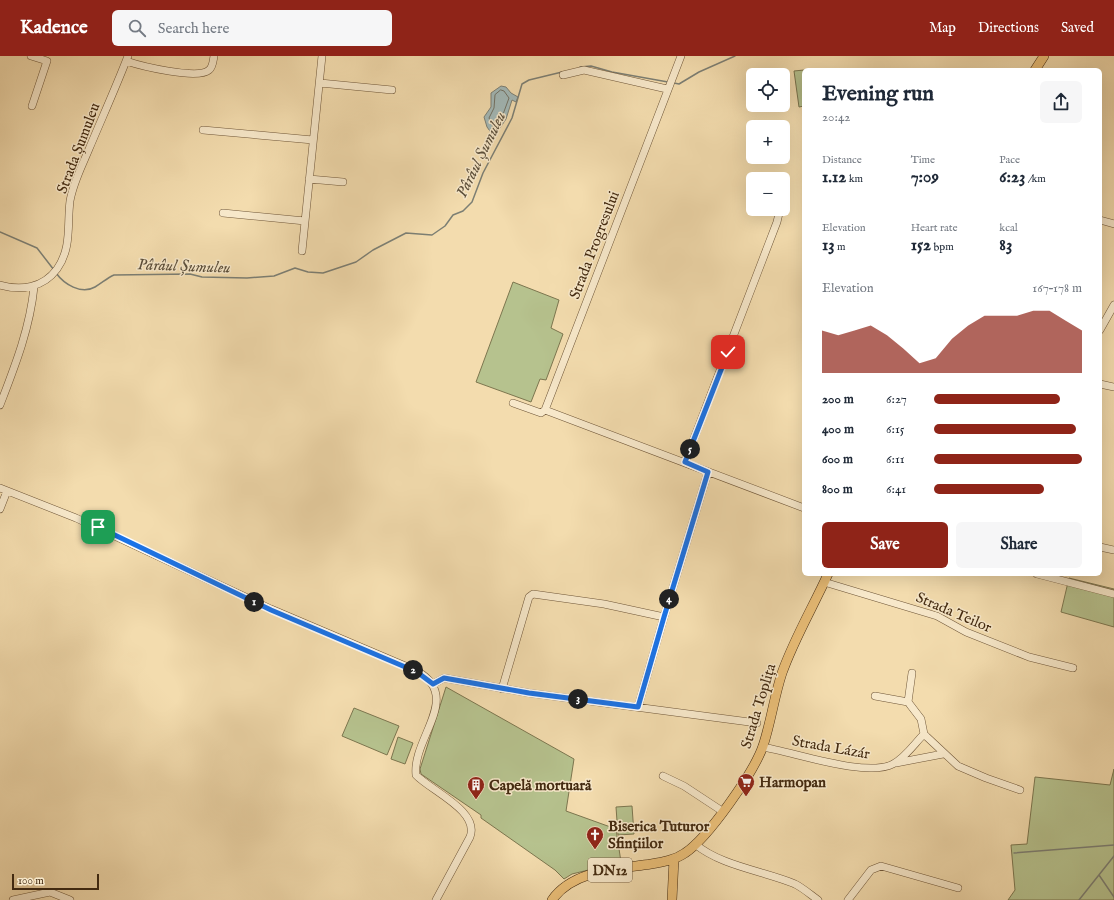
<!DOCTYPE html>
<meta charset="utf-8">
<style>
body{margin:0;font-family:"IM FELL English",serif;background:#f6f6f7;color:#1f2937;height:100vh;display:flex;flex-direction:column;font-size:15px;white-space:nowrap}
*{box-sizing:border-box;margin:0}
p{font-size:13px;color:#747a83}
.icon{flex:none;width:22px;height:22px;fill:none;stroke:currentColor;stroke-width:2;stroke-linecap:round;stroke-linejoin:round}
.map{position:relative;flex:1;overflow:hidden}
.details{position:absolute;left:802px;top:12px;width:300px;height:508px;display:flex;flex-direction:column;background:#fff;border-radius:6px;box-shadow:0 4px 16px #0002}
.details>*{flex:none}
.buttons{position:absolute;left:746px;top:12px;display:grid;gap:8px}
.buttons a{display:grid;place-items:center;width:44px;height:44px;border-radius:6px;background:#fff;box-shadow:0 4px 16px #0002;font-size:20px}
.scale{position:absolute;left:12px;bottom:10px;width:87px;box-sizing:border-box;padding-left:4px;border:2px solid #432a10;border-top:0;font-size:11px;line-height:14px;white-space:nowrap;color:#432a10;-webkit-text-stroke:3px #f7e8ca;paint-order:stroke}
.pin{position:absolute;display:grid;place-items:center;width:34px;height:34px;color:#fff;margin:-17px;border-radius:8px;box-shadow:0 2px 6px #0006}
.km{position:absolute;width:20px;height:20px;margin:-10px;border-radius:50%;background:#222;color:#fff;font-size:11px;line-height:20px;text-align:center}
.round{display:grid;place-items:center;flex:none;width:42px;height:42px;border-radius:6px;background:#f6f6f7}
.overview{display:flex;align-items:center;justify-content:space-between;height:68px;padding:0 20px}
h1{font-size:22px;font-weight:700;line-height:30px}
.figures{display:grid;grid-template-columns:repeat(3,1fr);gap:6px;height:68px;padding:4px 20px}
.figures div{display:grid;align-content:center}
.figures b{font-size:17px;font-weight:700}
.figures small{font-size:11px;font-weight:400}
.figures p{font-size:11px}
.chart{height:112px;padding:8px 20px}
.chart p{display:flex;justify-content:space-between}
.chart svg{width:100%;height:72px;margin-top:4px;fill:#8f2418;opacity:.7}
.button{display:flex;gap:8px;margin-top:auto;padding:8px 20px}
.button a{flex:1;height:46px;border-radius:6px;background:#8f2418;color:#fff;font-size:16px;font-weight:700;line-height:46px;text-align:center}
.button a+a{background:#f6f6f7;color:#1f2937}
ul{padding:0 20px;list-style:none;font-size:13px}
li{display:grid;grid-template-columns:64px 48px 1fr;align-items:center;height:30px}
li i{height:10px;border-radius:5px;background:#8f2418}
header{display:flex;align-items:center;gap:24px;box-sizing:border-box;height:56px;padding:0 20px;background:#8f2418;color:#fff}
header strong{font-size:19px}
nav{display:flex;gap:22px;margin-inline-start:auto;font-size:14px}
.search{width:280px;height:36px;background:#f6f6f7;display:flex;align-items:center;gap:10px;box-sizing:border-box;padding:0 14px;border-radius:6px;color:#747a83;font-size:15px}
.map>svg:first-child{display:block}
.green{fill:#b6c28e;stroke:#7c764f}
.water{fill:#a2b8b7;stroke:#7c7f74}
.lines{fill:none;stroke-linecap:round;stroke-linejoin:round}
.shore{stroke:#727164;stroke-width:1}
.stream{stroke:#7c7f74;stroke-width:1.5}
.minor-casing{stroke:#6f5638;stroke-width:8}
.major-casing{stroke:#432a10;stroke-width:10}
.minor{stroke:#f7e8ca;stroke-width:7}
.major{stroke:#eabe77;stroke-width:9}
.route-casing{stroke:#fff;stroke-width:8}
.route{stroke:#1a73e8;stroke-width:5}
.labels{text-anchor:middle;stroke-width:3;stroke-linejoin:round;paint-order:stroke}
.shield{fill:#f7e8ca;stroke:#796348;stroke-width:1}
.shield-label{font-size:14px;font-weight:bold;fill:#432a10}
.street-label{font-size:15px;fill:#432a10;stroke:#f7e8ca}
.poi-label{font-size:15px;font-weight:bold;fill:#432a10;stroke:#f7e8ca;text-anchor:start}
.water-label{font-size:16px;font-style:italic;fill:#5b4e3a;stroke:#f7e8ca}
</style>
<header>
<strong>Kadence</strong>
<div class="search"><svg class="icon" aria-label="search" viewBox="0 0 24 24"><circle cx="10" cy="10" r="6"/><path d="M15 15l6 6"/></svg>Search here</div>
<nav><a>Map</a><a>Directions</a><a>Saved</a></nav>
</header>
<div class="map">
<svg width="1114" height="844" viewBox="0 0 1114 844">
<rect width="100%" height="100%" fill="#f3dcae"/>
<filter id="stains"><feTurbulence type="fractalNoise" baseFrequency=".005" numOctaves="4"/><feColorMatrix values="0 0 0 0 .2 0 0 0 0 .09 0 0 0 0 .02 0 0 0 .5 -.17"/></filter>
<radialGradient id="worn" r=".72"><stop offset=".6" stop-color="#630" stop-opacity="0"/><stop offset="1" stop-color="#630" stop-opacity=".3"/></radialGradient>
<path class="green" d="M804,14V50L799,51L794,15Z
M513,226L559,244L551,272L563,278L546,324L540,323L531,346L476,326Z
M1069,522L1114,533V571L1061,556Z
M446,631L574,703L566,755L616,773L621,806L572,818L564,823L555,814L481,762V759L421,718L420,713Z
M354,652L399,670L387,699L342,680Z
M398,681L413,687L405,708L391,703Z
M1114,713V844H1008L1015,834L1011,789L1027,788L1035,721L1110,729Z
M632,750L634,778L618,779L616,751Z"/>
<path class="water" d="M501,30L506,31L511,37L518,41L516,46L512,44L506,63L496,78H492L487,71L484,61L491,51V37Z"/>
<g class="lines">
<path class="shore" d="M501,34L504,35L509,42L502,61L494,73L489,62L494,52L495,39Z"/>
<path class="stream" d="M580,11L591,10L612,16L668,26
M674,27L679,28L699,16L735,0
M0,176L37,192L54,214
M56,217C64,228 81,239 95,231C102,227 107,222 114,219L190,218L202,221L247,222L274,220L295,212L308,216L323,217L356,206L373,194L406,177L432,179L445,170L453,159L463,155L472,146L483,117L512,62L522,28L529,24L562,16
M1014,797L1114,789
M1099,819L1114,841
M1079,844L1114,800"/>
<defs>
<path id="minor" d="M31,0L47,5L32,50
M126,5C141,10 198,24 209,14C213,11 213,5 214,0
M563,19L584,14L667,33
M320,27L392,34
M203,74L313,84
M309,123L343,126
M223,157L305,165
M1100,164L1114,168
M302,195L322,0
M0,229C21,235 43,232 57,213C72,192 67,168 70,145C73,127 82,110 89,93C102,62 116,31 128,0
M1100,274L1114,249
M1100,328L1114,331
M513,347L541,357L545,354L804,452
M0,349C15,310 30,272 34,231
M545,354L681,0
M685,406L777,166L780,153
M0,432L76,462L271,553L417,615C463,641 412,682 416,719C431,735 480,755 470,781L436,844
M0,453L7,435
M1100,491L1114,494
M1037,518L1114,538
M824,526L937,560L966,576L1029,601L1073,612
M912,617L908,646L921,663L924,678L927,681L958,710L986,722L1020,734
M433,628L444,622L529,637L757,667
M502,633L529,541L533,538L604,548L664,561
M875,640L908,646
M638,651L664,561L708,416
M762,691C794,696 866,722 893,708C905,702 915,687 924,678
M896,707L943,698
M663,720L684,730L722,755
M695,788C721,810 764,815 795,828C803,832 811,839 818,844
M13,844L50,836L70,844
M848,844L871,814L881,810L958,832"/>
<path id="major" d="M1035,14L1044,0
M552,844C573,814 617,813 651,808C663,806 675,804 685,797C708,782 754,716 763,690C771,666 774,641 782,617C794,583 813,551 828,518
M672,844L674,803"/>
</defs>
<use href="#minor" class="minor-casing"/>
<use href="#major" class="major-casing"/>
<use href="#minor" class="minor"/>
<use href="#major" class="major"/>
</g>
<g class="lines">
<defs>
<path id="route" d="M98,471L271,554L417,616L433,628L444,622L529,637L638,651L664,561L708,416L685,406L728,296"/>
</defs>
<use href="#route" class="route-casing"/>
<use href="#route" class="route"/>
</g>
<defs>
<symbol id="supermarket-pin" viewBox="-11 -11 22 30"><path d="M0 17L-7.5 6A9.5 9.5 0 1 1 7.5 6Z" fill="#8f2418" stroke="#f7e8ca"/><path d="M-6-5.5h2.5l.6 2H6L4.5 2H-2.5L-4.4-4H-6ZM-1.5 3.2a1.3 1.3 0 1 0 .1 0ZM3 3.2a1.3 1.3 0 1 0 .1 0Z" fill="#fff"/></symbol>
<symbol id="building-pin" viewBox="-11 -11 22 30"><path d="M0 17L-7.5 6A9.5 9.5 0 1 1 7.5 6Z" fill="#8f2418" stroke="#f7e8ca"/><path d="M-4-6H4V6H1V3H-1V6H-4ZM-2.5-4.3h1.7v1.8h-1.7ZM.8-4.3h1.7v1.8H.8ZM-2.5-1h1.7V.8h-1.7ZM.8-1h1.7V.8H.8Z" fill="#fff"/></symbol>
<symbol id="church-pin" viewBox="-11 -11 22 30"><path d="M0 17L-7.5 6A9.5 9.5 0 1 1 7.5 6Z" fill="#8f2418" stroke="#f7e8ca"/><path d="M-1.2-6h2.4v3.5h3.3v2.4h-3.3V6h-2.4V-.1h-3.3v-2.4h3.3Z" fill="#fff"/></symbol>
</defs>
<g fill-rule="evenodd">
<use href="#supermarket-pin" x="736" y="716" width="20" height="27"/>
<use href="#building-pin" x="466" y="719" width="20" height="27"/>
<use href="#church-pin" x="585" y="769" width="20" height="27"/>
</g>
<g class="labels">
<rect class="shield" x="588" y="802" width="44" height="24" rx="3"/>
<g class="shield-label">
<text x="610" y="819">DN12</text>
</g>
<g class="street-label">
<text transform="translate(78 92) rotate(-69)" y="5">Strada Șumuleu</text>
<text transform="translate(594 189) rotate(-69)" y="5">Strada Progresului</text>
<text transform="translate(954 556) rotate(23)" y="5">Strada Teilor</text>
<text transform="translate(758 650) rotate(-73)" y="5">Strada Toplița</text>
<text transform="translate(831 691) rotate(10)" y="5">Strada Lázár</text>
</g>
<g class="poi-label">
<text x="759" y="731">Harmopan</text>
<text x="489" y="734">Capelă mortuară</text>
<text x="608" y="775">Biserica Tuturor<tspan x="608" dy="17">Sfințiilor</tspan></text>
</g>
<g class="water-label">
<text transform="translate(480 98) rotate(-64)" y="6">Pârâul Șumuleu</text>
<text transform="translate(184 209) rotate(2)" y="6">Pârâul Șumuleu</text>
</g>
</g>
<rect width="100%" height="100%" filter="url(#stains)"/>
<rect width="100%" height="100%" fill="url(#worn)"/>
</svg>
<div class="buttons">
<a><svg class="icon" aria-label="locate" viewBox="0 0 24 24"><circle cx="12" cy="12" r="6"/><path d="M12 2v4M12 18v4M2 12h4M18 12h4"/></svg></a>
<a>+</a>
<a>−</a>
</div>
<div class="scale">100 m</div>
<div class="pin" style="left:98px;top:471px;background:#1e9e55"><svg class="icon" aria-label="arrive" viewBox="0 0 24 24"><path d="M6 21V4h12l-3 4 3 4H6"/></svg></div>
<div class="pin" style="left:728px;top:296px;background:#d93025"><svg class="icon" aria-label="check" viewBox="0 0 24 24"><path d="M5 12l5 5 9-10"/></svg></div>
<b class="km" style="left:254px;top:546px">1</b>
<b class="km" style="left:413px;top:614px">2</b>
<b class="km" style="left:578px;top:643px">3</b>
<b class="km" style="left:669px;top:543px">4</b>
<b class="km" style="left:690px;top:393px">5</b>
<section class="details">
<div class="overview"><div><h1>Evening run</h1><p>20:42</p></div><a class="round"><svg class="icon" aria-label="share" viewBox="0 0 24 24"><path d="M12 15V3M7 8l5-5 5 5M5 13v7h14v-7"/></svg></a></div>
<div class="figures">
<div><p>Distance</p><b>1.12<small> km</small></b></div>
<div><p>Time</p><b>7:09</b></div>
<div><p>Pace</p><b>6:23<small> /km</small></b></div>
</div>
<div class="figures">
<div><p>Elevation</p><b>13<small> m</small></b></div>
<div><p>Heart rate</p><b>152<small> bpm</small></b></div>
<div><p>kcal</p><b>83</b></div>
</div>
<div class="chart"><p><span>Elevation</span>167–178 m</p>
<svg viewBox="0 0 160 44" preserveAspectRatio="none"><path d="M0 44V18L10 21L20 18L30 15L40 21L50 29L60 38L70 35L80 23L90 15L100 9L110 9L120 9L130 6L140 6L150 12L160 18V44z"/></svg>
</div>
<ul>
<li><b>200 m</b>6:27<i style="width:85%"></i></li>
<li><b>400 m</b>6:15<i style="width:96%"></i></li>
<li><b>600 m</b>6:11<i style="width:100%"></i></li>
<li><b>800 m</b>6:41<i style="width:74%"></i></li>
</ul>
<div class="button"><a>Save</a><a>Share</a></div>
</section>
</div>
